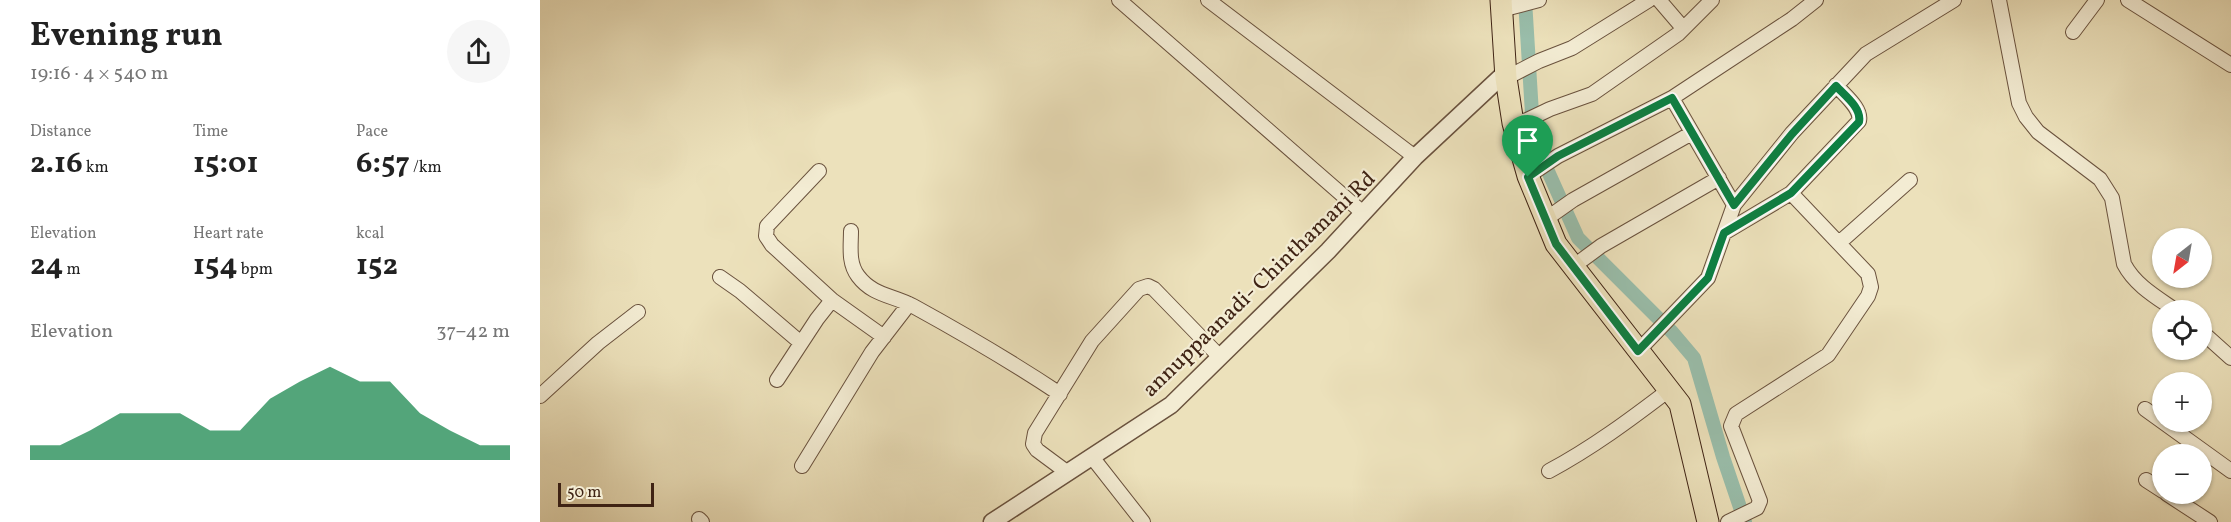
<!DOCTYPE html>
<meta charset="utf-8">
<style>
body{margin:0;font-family:Vollkorn,serif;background:#f6f6f6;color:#222;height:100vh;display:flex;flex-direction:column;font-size:22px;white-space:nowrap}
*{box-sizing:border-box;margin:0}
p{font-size:20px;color:#767676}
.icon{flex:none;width:33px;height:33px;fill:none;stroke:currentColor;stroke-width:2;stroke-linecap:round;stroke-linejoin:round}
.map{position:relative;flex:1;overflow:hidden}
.sheet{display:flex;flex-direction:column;background:#fff;width:540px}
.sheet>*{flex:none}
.needle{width:39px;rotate:211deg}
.tools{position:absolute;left:1612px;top:228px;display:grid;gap:12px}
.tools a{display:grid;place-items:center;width:60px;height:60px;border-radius:50%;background:#fff;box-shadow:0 2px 4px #0004;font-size:30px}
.scale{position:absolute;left:18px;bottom:15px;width:96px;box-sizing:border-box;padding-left:6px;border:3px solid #3f2314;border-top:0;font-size:16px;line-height:21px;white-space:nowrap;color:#3f2314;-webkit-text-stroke:4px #f3ecd3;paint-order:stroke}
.pin{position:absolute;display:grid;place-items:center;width:51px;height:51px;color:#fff;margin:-62px -26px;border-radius:50% 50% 50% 0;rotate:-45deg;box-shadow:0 0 6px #0007}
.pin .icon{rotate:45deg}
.round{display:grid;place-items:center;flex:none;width:63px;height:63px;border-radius:32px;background:#f6f6f6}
.overview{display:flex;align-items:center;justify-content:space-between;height:102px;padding:0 30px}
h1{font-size:33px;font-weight:700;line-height:45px}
.stats{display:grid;grid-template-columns:repeat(3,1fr);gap:9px;height:102px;padding:6px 30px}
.stats div{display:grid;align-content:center}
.stats b{font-size:30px;font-weight:700}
.stats small{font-size:16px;font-weight:400}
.stats p{font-size:16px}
.chart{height:168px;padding:12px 30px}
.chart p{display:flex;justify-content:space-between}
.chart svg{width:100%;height:108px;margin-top:6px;fill:#0b8043;opacity:.7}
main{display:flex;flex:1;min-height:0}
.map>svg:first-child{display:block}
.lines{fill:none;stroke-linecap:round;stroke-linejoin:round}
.canal{stroke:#99beab;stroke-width:14}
.minor-casing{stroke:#6a523e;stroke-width:16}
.tertiary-casing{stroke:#6a523e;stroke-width:19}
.primary-casing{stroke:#3f2314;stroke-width:23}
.minor{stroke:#f3ecd3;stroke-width:14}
.tertiary{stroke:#f3ecd3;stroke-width:16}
.primary{stroke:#ece1bb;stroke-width:21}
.route-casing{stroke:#fff;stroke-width:12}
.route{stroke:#0b8043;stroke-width:8}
.labels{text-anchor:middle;stroke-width:4.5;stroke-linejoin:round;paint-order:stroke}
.street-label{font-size:22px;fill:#3f2314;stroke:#f3ecd3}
</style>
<main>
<section class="sheet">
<div class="overview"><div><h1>Evening run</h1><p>19:16 · 4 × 540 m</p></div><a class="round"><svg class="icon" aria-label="share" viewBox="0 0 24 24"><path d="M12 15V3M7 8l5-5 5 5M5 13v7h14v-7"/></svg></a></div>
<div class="stats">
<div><p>Distance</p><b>2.16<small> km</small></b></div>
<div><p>Time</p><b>15:01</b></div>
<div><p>Pace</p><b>6:57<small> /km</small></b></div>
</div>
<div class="stats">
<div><p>Elevation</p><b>24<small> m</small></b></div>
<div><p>Heart rate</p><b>154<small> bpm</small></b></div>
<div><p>kcal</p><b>152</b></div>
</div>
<div class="chart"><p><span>Elevation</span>37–42 m</p>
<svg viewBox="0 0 160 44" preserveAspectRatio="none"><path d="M0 44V38L10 38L20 32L30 25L40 25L50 25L60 32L70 32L80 19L90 12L100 6L110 12L120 12L130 25L140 32L150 38L160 38V44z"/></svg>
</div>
</section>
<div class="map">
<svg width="1691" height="522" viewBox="0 0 1691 522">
<rect width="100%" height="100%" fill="#ece1bb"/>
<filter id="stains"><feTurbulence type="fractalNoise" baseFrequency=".00333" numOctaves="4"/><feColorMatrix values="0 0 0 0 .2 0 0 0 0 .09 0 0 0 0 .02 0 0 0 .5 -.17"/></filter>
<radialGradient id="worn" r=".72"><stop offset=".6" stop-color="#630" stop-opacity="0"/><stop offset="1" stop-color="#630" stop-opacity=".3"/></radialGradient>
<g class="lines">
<path class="canal" d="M985,0L993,130L1007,169L1038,238L1132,332L1154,358L1183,457L1205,522"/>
<defs>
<path id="minor" d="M579,0L823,213
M668,0L875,157
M1119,0L1143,28
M1459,0L1479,103L1486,117L1498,132L1560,179L1572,198L1584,264C1595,285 1616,297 1635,310
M1588,0L1691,65
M961,10L999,0
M1533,32L1557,0
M966,78L999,61L1032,48L1109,0
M1132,98L1252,19L1276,0
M973,123L987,120L1010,109L1052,94L1138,34L1172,0
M279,171L227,226L226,236L232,245L292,300L344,337
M988,176L1018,156L1132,98L1194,205
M1006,219L1033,200L1152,133
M311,231C311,246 308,263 318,276C333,296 353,295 373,306C424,334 472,362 520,394
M1184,233L1251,193L1319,121C1322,108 1304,95 1296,85
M1299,243L1370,180
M1034,266L1061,246L1179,178
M180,277L200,291L261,343
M1662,332L1691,358
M1098,351L1168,278L1194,205L1252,133L1326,54L1414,0
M237,380L277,319L292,300
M0,396L58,343L98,312
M1605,409L1691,471
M552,457L603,522
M262,466L332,352L369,304
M1009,471C1052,448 1091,419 1129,390
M528,473L497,450L493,444L495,433L552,341L599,289L608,286L614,289L680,357
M1606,480L1623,491
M1627,494L1670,522
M159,519L162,522
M1188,522L1217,508L1220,501L1191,426L1196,414L1288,355L1328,296L1331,287L1328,274L1251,193"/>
<path id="tertiary" d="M452,522L631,405L788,251L875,157L966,72"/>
<path id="primary" d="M961,0L966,78L973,123L988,176L1016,244L1140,404L1168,522"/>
</defs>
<use href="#minor" class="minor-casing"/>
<use href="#tertiary" class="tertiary-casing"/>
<use href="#primary" class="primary-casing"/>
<use href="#minor" class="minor"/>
<use href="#tertiary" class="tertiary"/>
<use href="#primary" class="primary"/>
</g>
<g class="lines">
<defs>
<path id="route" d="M1296,86C1304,95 1322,108 1319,122L1251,193L1184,233L1168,278L1098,351L1016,244L988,177L1018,156L1132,98L1194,205L1252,134Z"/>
</defs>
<use href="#route" class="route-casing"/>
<use href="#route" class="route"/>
</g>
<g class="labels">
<g class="street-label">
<text transform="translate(718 283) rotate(-44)" y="8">annuppaanadi- Chinthamani Rd</text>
</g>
</g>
<rect width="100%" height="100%" filter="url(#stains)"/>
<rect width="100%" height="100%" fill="url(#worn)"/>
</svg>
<div class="tools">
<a><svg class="needle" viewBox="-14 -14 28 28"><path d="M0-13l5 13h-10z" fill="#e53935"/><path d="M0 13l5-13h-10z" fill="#767676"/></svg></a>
<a><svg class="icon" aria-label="locate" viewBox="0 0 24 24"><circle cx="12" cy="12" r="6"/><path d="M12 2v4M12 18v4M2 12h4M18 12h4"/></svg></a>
<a>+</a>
<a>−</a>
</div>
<div class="scale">50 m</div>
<div class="pin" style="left:988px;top:177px;background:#1e9e55"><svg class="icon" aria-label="arrive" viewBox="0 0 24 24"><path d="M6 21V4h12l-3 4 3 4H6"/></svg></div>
</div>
</main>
